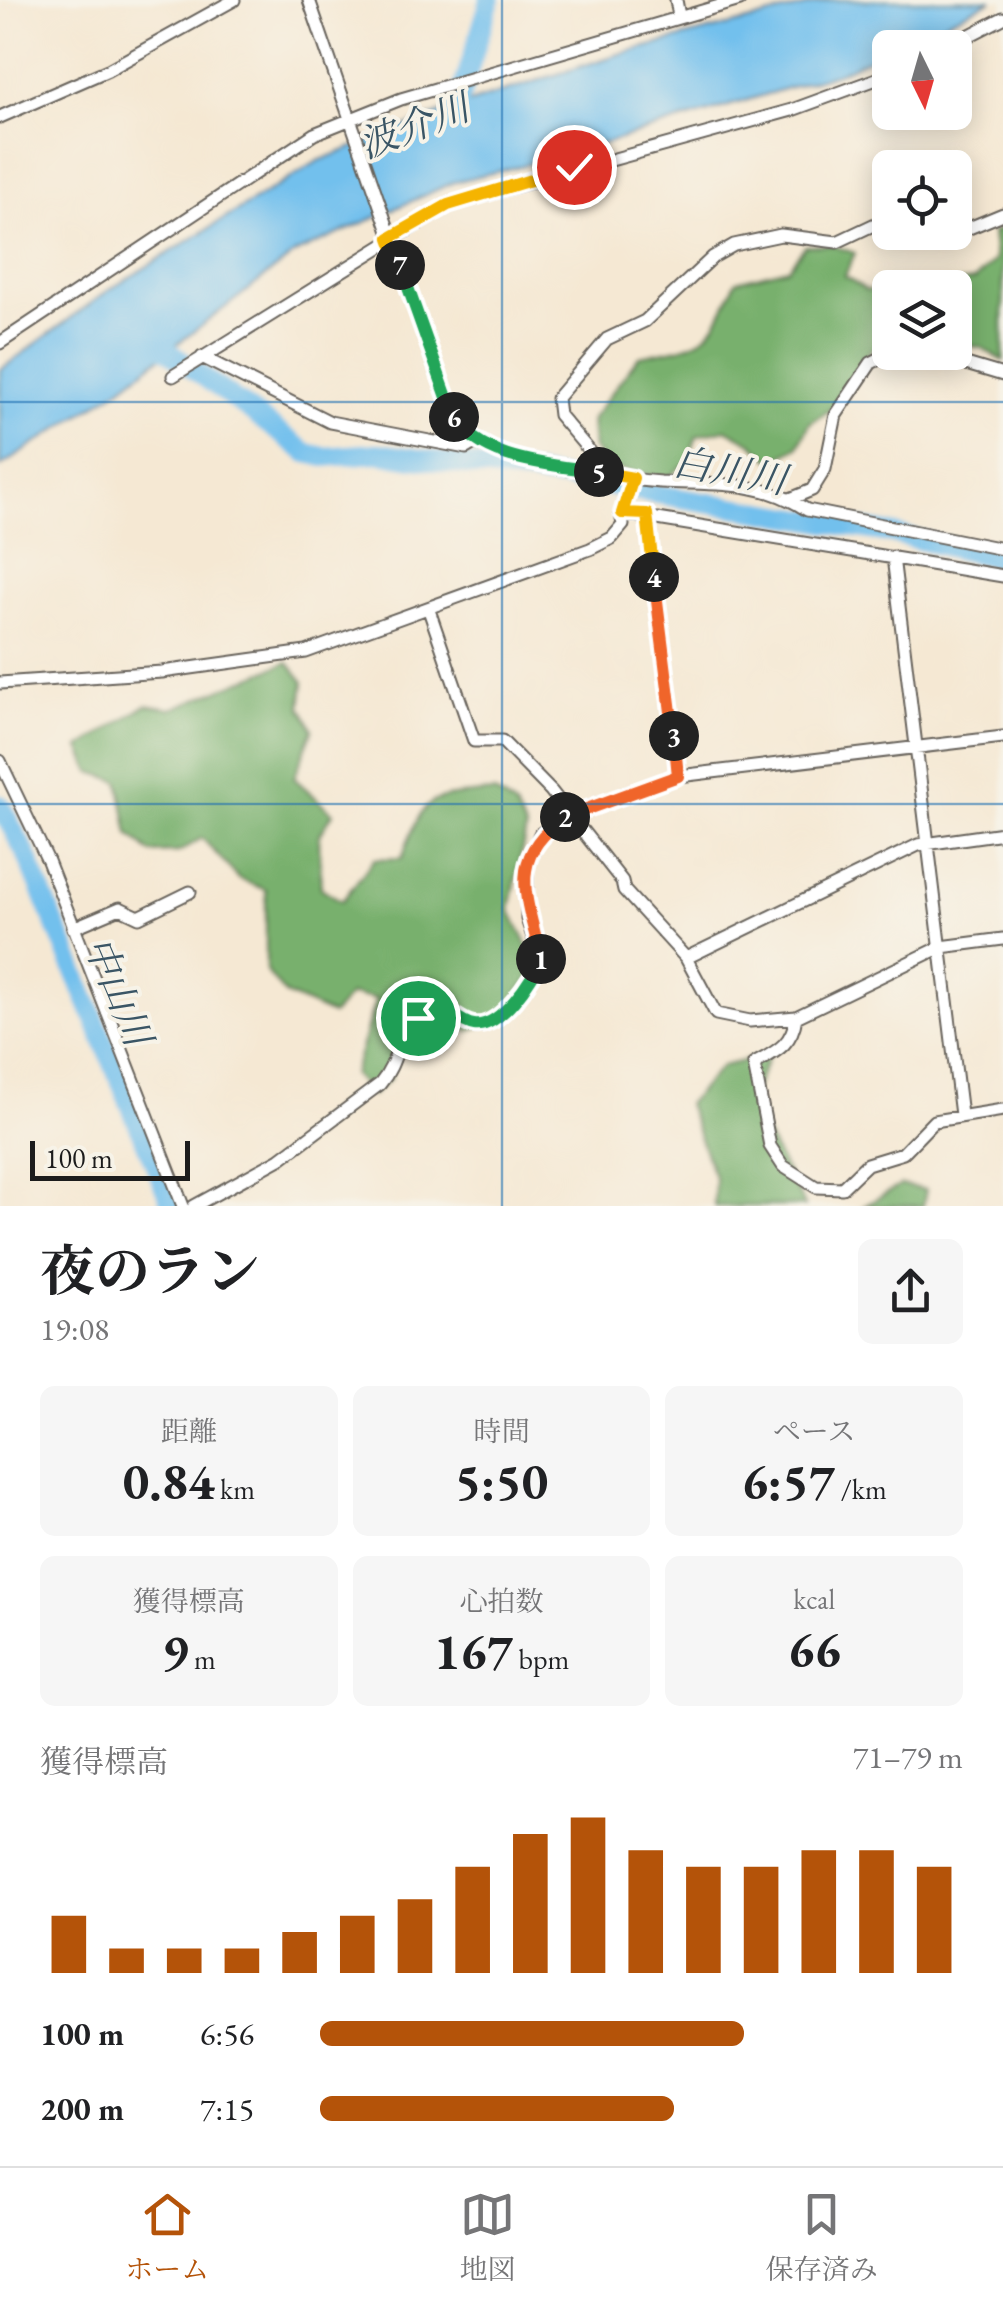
<!DOCTYPE html>
<html lang="ja">
<meta charset="utf-8">
<style>
body{margin:0;font-family:"EB Garamond","Noto Serif JP",serif;background:#f6f6f6;color:#202124;height:100vh;display:flex;flex-direction:column;font-size:38px;white-space:nowrap}
*{box-sizing:border-box;margin:0}
p{font-size:32px;color:#757577}
.icon{flex:none;width:55px;height:55px;fill:none;stroke:currentColor;stroke-width:2;stroke-linecap:round;stroke-linejoin:round}
.map{position:relative;height:1206px;overflow:hidden}
.sheet{display:flex;flex-direction:column;background:#fff;flex:1}
.sheet>*{flex:none}
.needle{width:65px;rotate:175deg}
.controls{position:absolute;left:872px;top:30px;display:grid;gap:20px}
.controls a{display:grid;place-items:center;width:100px;height:100px;border-radius:15px;background:#fff;box-shadow:0 5px 25px #0003;font-size:50px}
.scale{position:absolute;left:30px;bottom:25px;width:160px;box-sizing:border-box;padding-left:10px;border:5px solid #1c1c1c;border-top:0;font-size:28px;line-height:35px;white-space:nowrap;color:#1c1c1c;-webkit-text-stroke:8px #f7f3e8;paint-order:stroke}
.pin{position:absolute;display:grid;place-items:center;width:85px;height:85px;color:#fff;margin:-42px;border:5px solid #fff;border-radius:50%;box-shadow:0 2px 10px #0007}
.km{position:absolute;width:50px;height:50px;margin:-25px;border-radius:50%;background:#222;color:#fff;font-size:28px;line-height:50px;text-align:center}
.round{display:grid;place-items:center;flex:none;width:105px;height:105px;border-radius:15px;background:#f6f6f6}
.summary{display:flex;align-items:center;justify-content:space-between;height:170px;padding:0 40px}
h1{font-size:55px;font-weight:700;line-height:75px}
.figures{display:grid;grid-template-columns:repeat(3,1fr);gap:15px;height:170px;padding:10px 40px}
.figures div{display:grid;align-content:center;border-radius:15px;background:#f6f6f6;text-align:center}
.figures b{font-size:50px;font-weight:700}
.figures small{font-size:28px;font-weight:400}
.figures p{font-size:28px}
.chart{height:280px;padding:20px 40px}
.chart p{display:flex;justify-content:space-between}
.chart svg{width:100%;height:180px;margin-top:10px;stroke:#b45309;stroke-width:6}
ul{padding:0 40px;list-style:none;font-size:32px}
li{display:grid;grid-template-columns:160px 120px 1fr;align-items:center;height:75px}
li i{height:25px;border-radius:12px;background:#b45309}
.tab-bar{display:flex;justify-content:space-around;align-items:center;height:140px;border-top:2px solid #e0e0e0;background:#fff;font-size:28px;color:#757577}
.tab-bar a{display:grid;justify-items:center;gap:5px}
.tab-bar .current{color:#b45309}
.map>svg:first-child{display:block}
.forest{fill:#78b06d;stroke:#4a6644;stroke-width:2.5}
.water{fill:#72c0ed;stroke:#476e84;stroke-width:2.5}
.lines{fill:none;stroke-linecap:round;stroke-linejoin:round}
.river{stroke:#72c0ed;stroke-width:20}
.minor-casing{stroke:#68635c;stroke-width:15}
.minor{stroke:#fff;stroke-width:11}
.split-1-casing{stroke:#fff;stroke-width:20}
.split-2-casing{stroke:#fff;stroke-width:20}
.split-3-casing{stroke:#fff;stroke-width:20}
.split-4-casing{stroke:#fff;stroke-width:20}
.split-5-casing{stroke:#fff;stroke-width:20}
.split-6-casing{stroke:#fff;stroke-width:20}
.split-7-casing{stroke:#fff;stroke-width:20}
.split-8-casing{stroke:#fff;stroke-width:20}
.split-9-casing{stroke:#fff;stroke-width:20}
.split-1{stroke:#22a559;stroke-width:12}
.split-2{stroke:#f0652b;stroke-width:12}
.split-3{stroke:#f0652b;stroke-width:12}
.split-4{stroke:#f0652b;stroke-width:12}
.split-5{stroke:#f5b400;stroke-width:12}
.split-6{stroke:#22a559;stroke-width:12}
.split-7{stroke:#22a559;stroke-width:12}
.split-8{stroke:#f5b400;stroke-width:12}
.split-9{stroke:#f5b400;stroke-width:12}
.grid{fill:none;stroke:#1f6fb2;stroke-width:2.5;stroke-opacity:0.55}
.labels{text-anchor:middle;stroke-width:8;stroke-linejoin:round;paint-order:stroke}
.water-label{font-size:38px;font-style:italic;fill:#3a5565;stroke:#f7f3e8}
</style>
<div class="map">
<svg width="1003" height="1206" viewBox="0 0 1003 1206">
<rect width="100%" height="100%" fill="#f7f3e8"/>
<filter id="ink" filterUnits="userSpaceOnUse"><feTurbulence type="fractalNoise" baseFrequency=".01" numOctaves="2"/><feDisplacementMap in="SourceGraphic" scale="20" xChannelSelector="R" yChannelSelector="G"/><feConvolveMatrix kernelMatrix="1 2 1 2 8 2 1 2 1" color-interpolation-filters="sRGB"/></filter>
<filter id="wash" filterUnits="userSpaceOnUse"><feTurbulence type="fractalNoise" baseFrequency=".0048" numOctaves="4" result="noise"/><feDisplacementMap in="SourceGraphic" scale="40" xChannelSelector="R" yChannelSelector="G"/><feGaussianBlur stdDeviation="2.25" result="paint"/><feColorMatrix in="noise" values="0 0 0 0 0 0 0 0 0 0 0 0 0 0 0 0 0 1.4 0 .05"/><feComposite in="paint" operator="in"/></filter>
<g filter="url(#wash)">
<rect width="100%" height="100%" fill="#f5e8d3"/>
<path class="forest" d="M1003,229V361L982,348L955,343V288L925,287L975,280L995,260L992,232Z
M831,245L855,253L845,276L866,290L890,291V346L871,349L851,386L830,410L810,423L798,447L773,461L752,443L726,429L697,436L688,461L667,479L612,468L593,449L591,420L639,356C707,343 708,345 736,281L788,268L805,246Z
M288,662L304,682L301,706L313,729L294,778L333,813L319,836L321,888L342,901L374,859L402,858C425,793 427,798 494,792L515,807L526,830L510,909L532,955L530,979L495,1020L470,1031L416,1008L397,1027L391,1078L372,1095L353,1075L376,999L350,995L332,1015L285,994L266,971V890L239,879L202,838L179,852L151,853L129,834L119,781L91,772L80,748L146,705L172,709Z
M769,1055L749,1103L805,1206H714L715,1179L687,1104L722,1066Z
M901,1185L926,1190L923,1206H864Z"/>
<path class="water" d="M830,0H992L840,72L574,153L454,182L296,253L119,389L0,467V370L109,290L318,161L454,108L619,54Z"/>
<g class="lines">
<path class="river" d="M450,131L490,0
M148,336L307,453L324,457L377,453L561,478L894,534L1003,560
M0,805L27,856L172,1206"/>
</g>
</g>
<g filter="url(#ink)">
<g class="lines">
<defs>
<path id="minor" d="M309,0L451,411C457,422 464,433 474,441C502,462 623,479 660,482C713,485 761,479 807,510L1003,549
M676,0L679,16
M945,48L1003,18
M0,117L108,70L234,0
M955,227L969,228L1003,214
M0,343L314,134L401,99L740,0
M202,357L330,422L466,448L476,442
M173,376L448,205L792,110L890,74
M610,475L559,415L557,398L607,339L645,321L713,257L734,245L781,235L837,242L890,217
M790,499L812,490L825,469L836,415L871,363L883,357L915,359L966,364L1003,375
M621,513L1003,576
M647,514L679,776
M893,557L961,1115
M429,610L474,741H502L551,791L622,881L624,890L686,958L716,1014L750,1021L796,1017C792,1045 777,1051 754,1064L770,1146L783,1166L816,1187L842,1188L867,1164L903,1153L934,1121L1003,1110
M0,683L162,672L306,652L590,549L612,538L623,525L621,513L633,478
M0,761L48,861L183,1206
M73,928L120,908L139,917L190,892
M686,958L918,845L1003,833
M796,1017L941,947L1003,939
M194,1206L280,1159L380,1084C407,1052 390,1018 445,1010C454,1015 464,1024 474,1026C500,1029 531,980 541,960L527,919V866L540,834L568,815L679,776L1003,737"/>
</defs>
<use href="#minor" class="minor-casing"/>
<use href="#minor" class="minor"/>
</g>
</g>
<g class="lines" filter="url(#ink)">
<defs>
<path id="split-1" d="M418,1018L446,1010C454,1015 464,1024 474,1025C500,1029 533,979 541,959"/>
<path id="split-2" d="M541,959C528,899 504,859 565,817"/>
<path id="split-3" d="M565,817L678,776L674,736"/>
<path id="split-4" d="M654,577L674,736"/>
<path id="split-5" d="M599,472L633,478L622,513L647,514L654,577"/>
<path id="split-6" d="M454,417C482,462 551,464 599,472"/>
<path id="split-7" d="M400,265L454,417"/>
<path id="split-8" d="M400,265L390,238L448,205L511,186"/>
<path id="split-9" d="M511,186L574,167"/>
</defs>
<use href="#split-1" class="split-1-casing"/>
<use href="#split-2" class="split-2-casing"/>
<use href="#split-3" class="split-3-casing"/>
<use href="#split-4" class="split-4-casing"/>
<use href="#split-5" class="split-5-casing"/>
<use href="#split-6" class="split-6-casing"/>
<use href="#split-7" class="split-7-casing"/>
<use href="#split-8" class="split-8-casing"/>
<use href="#split-9" class="split-9-casing"/>
<use href="#split-1" class="split-1"/>
<use href="#split-2" class="split-2"/>
<use href="#split-3" class="split-3"/>
<use href="#split-4" class="split-4"/>
<use href="#split-5" class="split-5"/>
<use href="#split-6" class="split-6"/>
<use href="#split-7" class="split-7"/>
<use href="#split-8" class="split-8"/>
<use href="#split-9" class="split-9"/>
</g>
<path class="grid" d="M502,0V1206M0,402H1003M0,804H1003"/>
<g class="labels">
<g class="water-label">
<text transform="translate(414 126) rotate(-21)" y="13">波介川</text>
<text transform="translate(730 471) rotate(10)" y="13">白川川</text>
<text transform="translate(118 991) rotate(67)" y="13">中山川</text>
</g>
</g>
</svg>
<div class="controls">
<a><svg class="needle" viewBox="-14 -14 28 28"><path d="M0-13l5 13h-10z" fill="#e53935"/><path d="M0 13l5-13h-10z" fill="#757577"/></svg></a>
<a><svg class="icon" aria-label="locate" viewBox="0 0 24 24"><circle cx="12" cy="12" r="6"/><path d="M12 2v4M12 18v4M2 12h4M18 12h4"/></svg></a>
<a><svg class="icon" aria-label="layers" viewBox="0 0 24 24"><path d="M12 4l9 5-9 5-9-5zM3 14l9 5 9-5"/></svg></a>
</div>
<div class="scale">100 m</div>
<div class="pin" style="left:418px;top:1018px;background:#1e9e55"><svg class="icon" aria-label="arrive" viewBox="0 0 24 24"><path d="M6 21V4h12l-3 4 3 4H6"/></svg></div>
<div class="pin" style="left:574px;top:167px;background:#d93025"><svg class="icon" aria-label="check" viewBox="0 0 24 24"><path d="M5 12l5 5 9-10"/></svg></div>
<b class="km" style="left:541px;top:959px">1</b>
<b class="km" style="left:565px;top:817px">2</b>
<b class="km" style="left:674px;top:736px">3</b>
<b class="km" style="left:654px;top:577px">4</b>
<b class="km" style="left:599px;top:472px">5</b>
<b class="km" style="left:454px;top:417px">6</b>
<b class="km" style="left:400px;top:265px">7</b>
</div>
<section class="sheet">
<div class="summary"><div><h1>夜のラン</h1><p>19:08</p></div><a class="round"><svg class="icon" aria-label="share" viewBox="0 0 24 24"><path d="M12 15V3M7 8l5-5 5 5M5 13v7h14v-7"/></svg></a></div>
<div class="figures">
<div><p>距離</p><b>0.84<small> km</small></b></div>
<div><p>時間</p><b>5:50</b></div>
<div><p>ペース</p><b>6:57<small> /km</small></b></div>
</div>
<div class="figures">
<div><p>獲得標高</p><b>9<small> m</small></b></div>
<div><p>心拍数</p><b>167<small> bpm</small></b></div>
<div><p>kcal</p><b>66</b></div>
</div>
<div class="chart"><p><span>獲得標高</span>71–79 m</p>
<svg viewBox="0 0 160 44" preserveAspectRatio="none"><path d="M5 44V30M15 44V38M25 44V38M35 44V38M45 44V34M55 44V30M65 44V26M75 44V18M85 44V10M95 44V6M105 44V14M115 44V18M125 44V18M135 44V14M145 44V14M155 44V18"/></svg>
</div>
<ul>
<li><b>100 m</b>6:56<i style="width:66%"></i></li>
<li><b>200 m</b>7:15<i style="width:55%"></i></li>
</ul>
</section>
<nav class="tab-bar">
<a class="current"><svg class="icon" aria-label="home" viewBox="0 0 24 24"><path d="M3 11l9-7 9 7M6 9v11h12V9"/></svg>ホーム</a>
<a><svg class="icon" aria-label="map" viewBox="0 0 24 24"><path d="M3 6l6-2 6 2 6-2v14l-6 2-6-2-6 2zM9 4v14M15 6v14"/></svg>地図</a>
<a><svg class="icon" aria-label="saved" viewBox="0 0 24 24"><path d="M7 4h10v16l-5-4-5 4z"/></svg>保存済み</a>
</nav>
